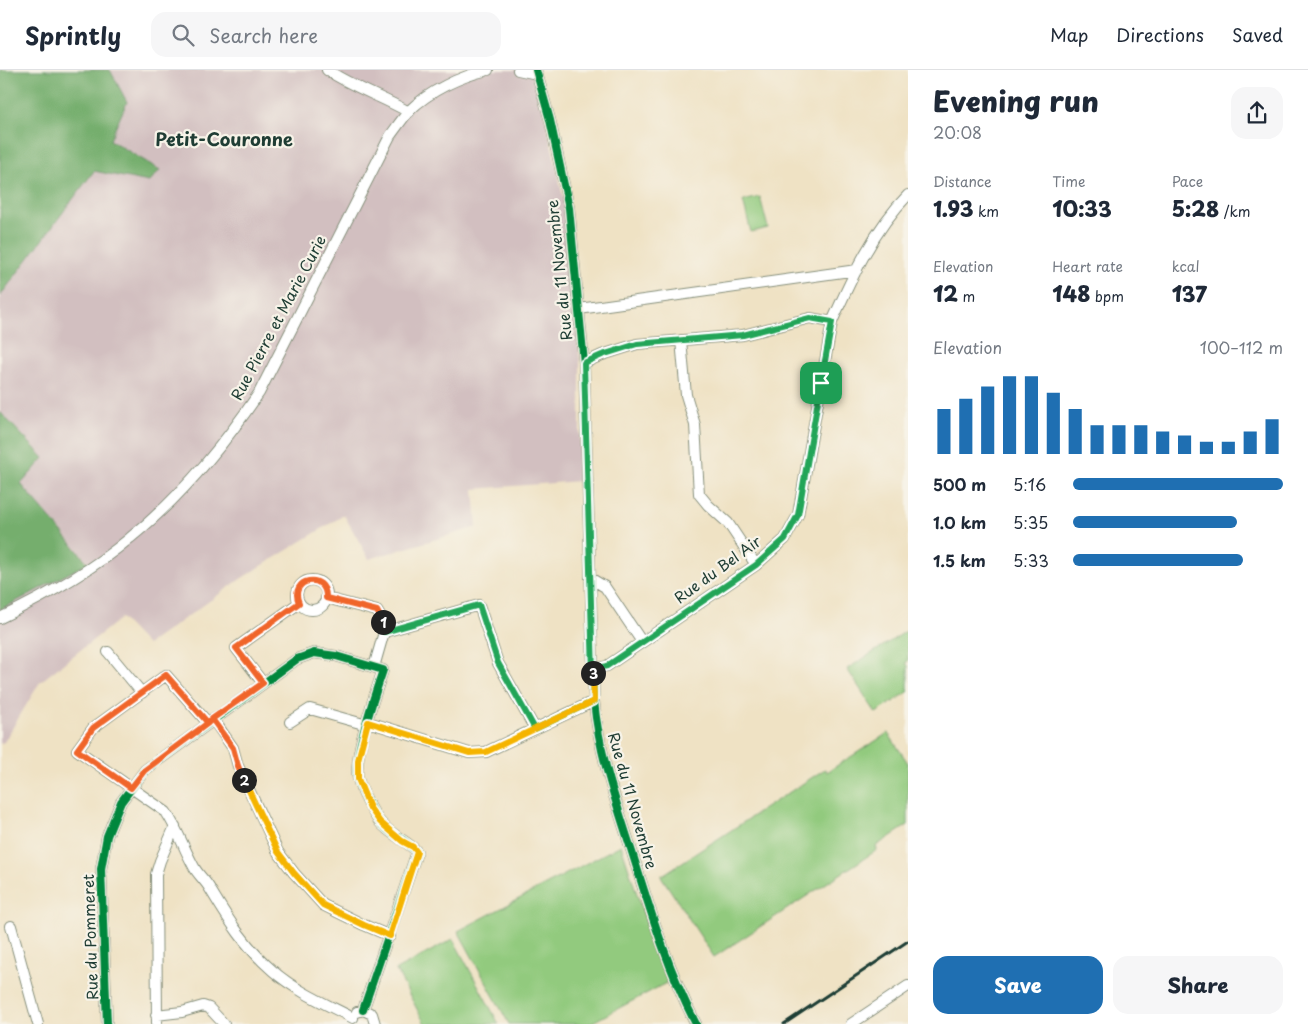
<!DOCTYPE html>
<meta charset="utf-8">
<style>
body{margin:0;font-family:"Playpen Sans",sans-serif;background:#f6f6f7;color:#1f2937;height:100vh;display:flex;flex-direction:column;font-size:19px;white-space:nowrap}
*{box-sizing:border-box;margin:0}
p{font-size:16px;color:#747a83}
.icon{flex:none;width:28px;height:28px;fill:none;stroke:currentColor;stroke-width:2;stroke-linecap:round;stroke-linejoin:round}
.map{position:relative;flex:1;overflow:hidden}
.sheet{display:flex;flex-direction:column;background:#fff;width:400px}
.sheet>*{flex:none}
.pin{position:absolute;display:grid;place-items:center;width:42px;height:42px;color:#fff;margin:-21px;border-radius:10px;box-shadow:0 2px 8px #0006}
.km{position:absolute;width:25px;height:25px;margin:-12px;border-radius:50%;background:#222;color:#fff;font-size:14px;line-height:25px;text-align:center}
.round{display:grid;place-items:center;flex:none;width:52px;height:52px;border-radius:15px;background:#f6f6f7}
.headline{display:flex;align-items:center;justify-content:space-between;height:85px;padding:0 25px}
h1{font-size:28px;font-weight:800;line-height:38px}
.figures{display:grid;grid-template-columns:repeat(3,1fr);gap:8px;height:85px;padding:5px 25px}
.figures div{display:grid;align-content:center}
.figures b{font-size:21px;font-weight:800}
.figures small{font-size:14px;font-weight:400}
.figures p{font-size:14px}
.chart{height:140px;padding:10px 25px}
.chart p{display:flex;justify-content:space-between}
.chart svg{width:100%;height:90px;margin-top:5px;stroke:#1f6fb2;stroke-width:6}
.action{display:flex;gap:10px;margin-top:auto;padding:10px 25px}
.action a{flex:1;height:58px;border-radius:15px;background:#1f6fb2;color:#fff;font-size:20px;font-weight:800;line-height:58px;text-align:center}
.action a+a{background:#f6f6f7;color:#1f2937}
ul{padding:0 25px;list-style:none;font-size:16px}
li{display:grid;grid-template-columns:80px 60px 1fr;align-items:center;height:38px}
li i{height:12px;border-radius:6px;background:#1f6fb2}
header{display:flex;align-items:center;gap:30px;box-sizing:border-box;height:70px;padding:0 25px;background:#fff;border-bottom:1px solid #e0e1e3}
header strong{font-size:24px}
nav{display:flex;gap:28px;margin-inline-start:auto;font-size:18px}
.search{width:350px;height:45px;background:#f6f6f7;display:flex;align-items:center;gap:12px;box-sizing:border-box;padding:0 18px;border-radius:15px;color:#747a83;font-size:19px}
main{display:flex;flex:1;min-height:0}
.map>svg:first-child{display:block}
.industrial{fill:#d2bfc0}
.green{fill:#92ca7e;stroke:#588459}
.forest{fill:#75ae6d;stroke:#4a7650}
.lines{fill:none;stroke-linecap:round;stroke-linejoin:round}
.minor-casing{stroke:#87907c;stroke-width:12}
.minor{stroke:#fff;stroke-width:10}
.rail{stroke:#1f3d34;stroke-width:3}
.cycleway-casing{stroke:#f7f3e8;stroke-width:11}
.cycleway{stroke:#00873e;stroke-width:8}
.split-1-casing{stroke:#fff;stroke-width:10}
.split-2-casing{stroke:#fff;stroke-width:10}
.split-3-casing{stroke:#fff;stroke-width:10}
.split-4-casing{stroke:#fff;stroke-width:10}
.split-1{stroke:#22a559;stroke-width:6}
.split-2{stroke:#f0652b;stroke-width:6}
.split-3{stroke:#f5b400;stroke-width:6}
.split-4{stroke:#22a559;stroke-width:6}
.labels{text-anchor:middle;stroke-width:4.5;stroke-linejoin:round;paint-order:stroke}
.street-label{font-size:15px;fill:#1f3d34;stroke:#f7f3e8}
.quarter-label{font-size:18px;font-weight:bold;fill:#1f3d34;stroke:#f7f3e8}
</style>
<header>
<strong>Sprintly</strong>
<div class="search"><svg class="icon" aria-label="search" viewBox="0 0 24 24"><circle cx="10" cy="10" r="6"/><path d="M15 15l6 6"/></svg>Search here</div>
<nav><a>Map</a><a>Directions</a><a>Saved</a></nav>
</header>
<main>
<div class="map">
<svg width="908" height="954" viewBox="0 0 908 954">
<rect width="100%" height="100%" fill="#f7f3e8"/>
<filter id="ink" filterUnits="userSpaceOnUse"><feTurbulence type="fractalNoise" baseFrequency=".02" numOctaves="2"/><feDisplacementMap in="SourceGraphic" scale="10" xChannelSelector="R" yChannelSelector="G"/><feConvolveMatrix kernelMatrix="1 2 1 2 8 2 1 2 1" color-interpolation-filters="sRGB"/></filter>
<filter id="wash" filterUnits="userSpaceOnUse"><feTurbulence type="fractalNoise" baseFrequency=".0096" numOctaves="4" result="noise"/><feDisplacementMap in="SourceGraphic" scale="20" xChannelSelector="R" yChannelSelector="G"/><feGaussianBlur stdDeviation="1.12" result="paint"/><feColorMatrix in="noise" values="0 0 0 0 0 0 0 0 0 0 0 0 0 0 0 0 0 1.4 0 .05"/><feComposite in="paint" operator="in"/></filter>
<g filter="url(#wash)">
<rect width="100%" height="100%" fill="#efe2c4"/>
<path class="industrial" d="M110,0H532L546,50L566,141L580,291V411L474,419L477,457L369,489L344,445L242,508L147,575L121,548L40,612L4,672L0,674V540L88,492L20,413L44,388L0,342V226L94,101L149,112L159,100L110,70L127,32Z"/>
<path class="green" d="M760,127L768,158L751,162L743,131Z
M908,560V591L906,593L908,596V622L876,643L847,599Z
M888,663L908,693V755L876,776L877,780L714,887L661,806L825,699L827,702Z
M621,775L653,873L668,912L589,954H509L458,861Z
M453,869L499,954H425L396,900Z"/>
<path class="forest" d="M0,0H110L127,32L110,70L160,100L149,112L94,101L0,226Z
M0,342L44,388L21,414L88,493L0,540Z"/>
</g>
<g filter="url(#ink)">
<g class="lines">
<defs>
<path id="minor" d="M327,0C353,17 382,27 409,42
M518,0L537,4
M536,0L550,50L569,138L584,293L594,631C599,684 616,732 632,782C650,840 668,900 696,954
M579,239L857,200
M832,252C852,207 874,159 908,125
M681,270L686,325L695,355L699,424L708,435L728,453L756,495
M584,293L602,285L637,274L743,265L810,248L832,252L798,445L785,469L756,495L607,596L593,599
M590,508L605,517L642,572
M297 525a15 15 0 1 1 30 0a15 15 0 1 1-30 0Z
M326,528L377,541L383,551L384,562L374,597
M0,548C46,526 91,501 130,468C181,427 223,376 259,323L390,66C396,58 402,49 409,41C429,21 461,6 488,0
M384,562L479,535L498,593L535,659
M108,582L142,623
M263,613L236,578L299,533
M213,649L233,678L238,696L278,782L294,803L323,835L364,855L390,866
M290,652L310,639L367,655
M368,652L469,683L486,682L594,631
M208,653L166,605L93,658L77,680L166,742C178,760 184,779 194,797C198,805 206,811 210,819C228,849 246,878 273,901C296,921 326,934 353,948
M11,856L38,954
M357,942L363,940L372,944L375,954
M156,945L182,942L203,936L209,938L224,954
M107,954L101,799L107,766L121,732L145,700L297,589L314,583L336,586L383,600C375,625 353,686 358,709C361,720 372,741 379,751C390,765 408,771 417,782L363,940
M157,954L156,804L160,791L175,756
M851,954L908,916"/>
</defs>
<use href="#minor" class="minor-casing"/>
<use href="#minor" class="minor"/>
<path class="rail" d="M784,954L908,871"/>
<defs>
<path id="cycleway" d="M536,0L550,50L569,138L584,293L594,631C599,684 616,732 632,782C650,840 668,900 696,954
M107,954L101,799L107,766L121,732L145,700L297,589L314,583L336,586L383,600C375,625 353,686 358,709C361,720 372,741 379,751C390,765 408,771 417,782L363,940"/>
</defs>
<use href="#cycleway" class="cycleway-casing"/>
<use href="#cycleway" class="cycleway"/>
</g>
</g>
<g class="lines" filter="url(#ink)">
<defs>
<path id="split-1" d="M383,552L384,562L479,535L498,593L535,659L594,631L593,599L607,596L756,495L785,469L798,445L821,313"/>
<path id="split-2" d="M244,710L238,696L233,678L212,649L208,653L166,605L93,658L77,680L131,718L145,700L208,653L212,649L263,613L236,578L299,533C288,508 327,501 326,528L377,541L383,552"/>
<path id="split-3" d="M244,710L278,782L294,803L323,835L364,855L390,866L417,782L413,777L402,771L380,752L370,738L358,709V690L368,652L469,683L486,682L594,631L593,603"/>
<path id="split-4" d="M593,603L584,293L602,285L637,274L743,265L810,248L832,252L821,313"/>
</defs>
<use href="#split-1" class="split-1-casing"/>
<use href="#split-2" class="split-2-casing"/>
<use href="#split-3" class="split-3-casing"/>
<use href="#split-4" class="split-4-casing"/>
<use href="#split-1" class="split-1"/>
<use href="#split-2" class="split-2"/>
<use href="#split-3" class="split-3"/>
<use href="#split-4" class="split-4"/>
</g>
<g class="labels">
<g class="street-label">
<text transform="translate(560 200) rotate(-96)" y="5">Rue du 11 Novembre</text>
<text transform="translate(279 248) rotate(-62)" y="5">Rue Pierre et Marie Curie</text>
<text transform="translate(718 500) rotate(-36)" y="5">Rue du Bel Air</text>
<text transform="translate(632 731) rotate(74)" y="5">Rue du 11 Novembre</text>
<text transform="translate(91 867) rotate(-92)" y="5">Rue du Pommeret</text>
</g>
<g class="quarter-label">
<text x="224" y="76">Petit-Couronne</text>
</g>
</g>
</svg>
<div class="pin" style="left:821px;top:313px;background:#1e9e55"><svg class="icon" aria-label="arrive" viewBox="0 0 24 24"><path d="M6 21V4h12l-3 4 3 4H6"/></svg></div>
<b class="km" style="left:383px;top:552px">1</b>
<b class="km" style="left:244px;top:710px">2</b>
<b class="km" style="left:593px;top:603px">3</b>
</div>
<section class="sheet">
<div class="headline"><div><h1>Evening run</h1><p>20:08</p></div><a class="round"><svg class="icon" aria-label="share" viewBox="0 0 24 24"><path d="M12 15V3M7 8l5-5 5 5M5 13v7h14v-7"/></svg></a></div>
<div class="figures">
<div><p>Distance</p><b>1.93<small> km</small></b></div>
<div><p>Time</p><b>10:33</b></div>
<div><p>Pace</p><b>5:28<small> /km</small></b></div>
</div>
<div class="figures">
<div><p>Elevation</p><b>12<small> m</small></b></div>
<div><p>Heart rate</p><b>148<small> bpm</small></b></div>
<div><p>kcal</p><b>137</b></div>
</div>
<div class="chart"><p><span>Elevation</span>100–112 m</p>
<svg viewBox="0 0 160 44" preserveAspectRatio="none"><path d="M5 44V22M15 44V17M25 44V11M35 44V6M45 44V6M55 44V14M65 44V22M75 44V30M85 44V30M95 44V30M105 44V33M115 44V35M125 44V38M135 44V38M145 44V33M155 44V27"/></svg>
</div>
<ul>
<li><b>500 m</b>5:16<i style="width:100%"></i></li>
<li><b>1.0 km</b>5:35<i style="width:78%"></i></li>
<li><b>1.5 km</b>5:33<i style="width:81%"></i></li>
</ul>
<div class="action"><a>Save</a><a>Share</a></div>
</section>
</main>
